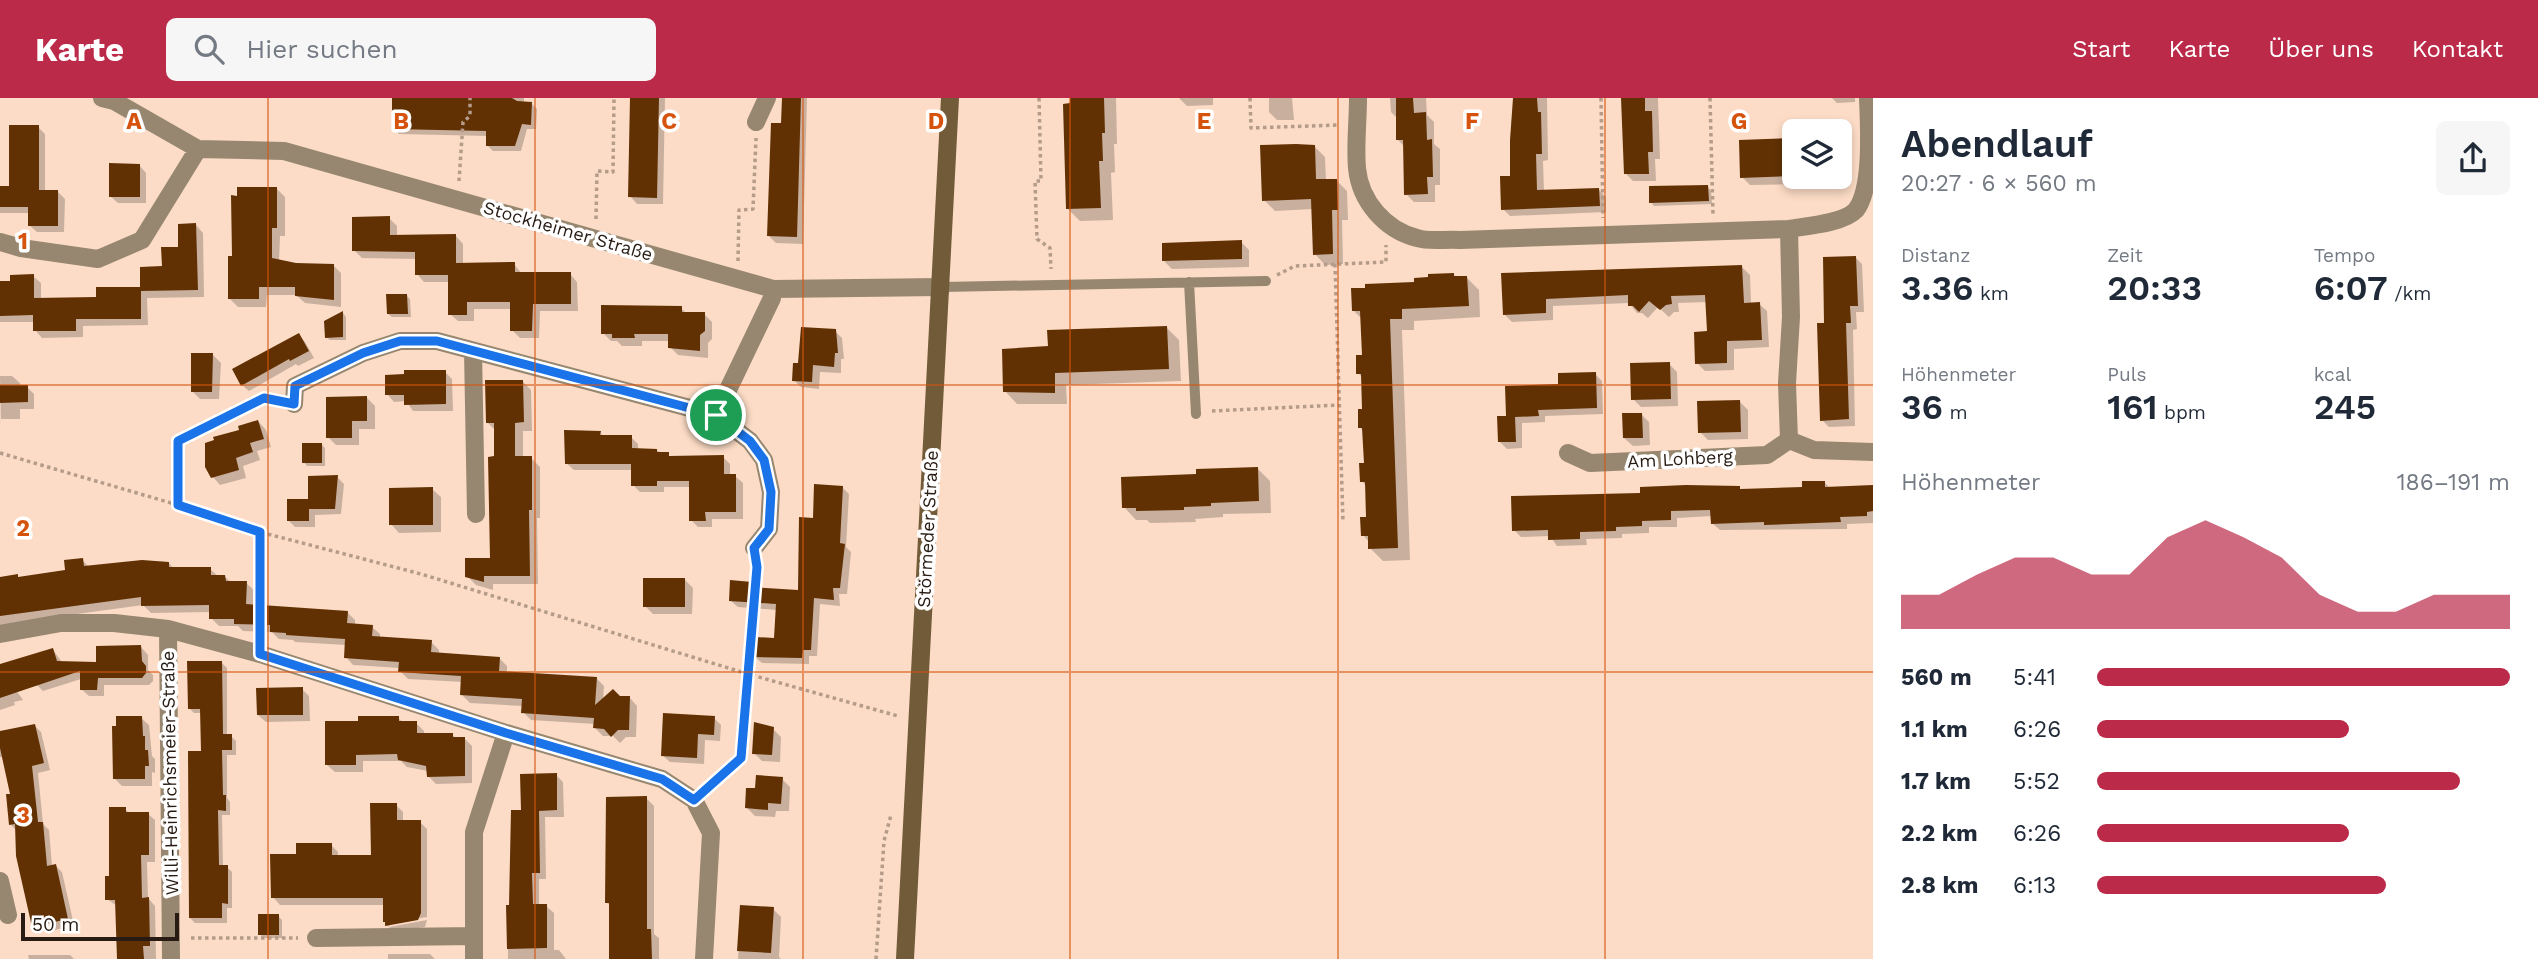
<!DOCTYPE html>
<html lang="de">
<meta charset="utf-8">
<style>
body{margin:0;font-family:"Work Sans",sans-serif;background:#f6f6f7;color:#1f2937;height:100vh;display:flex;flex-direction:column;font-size:26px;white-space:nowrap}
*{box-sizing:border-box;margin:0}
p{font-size:23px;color:#747a83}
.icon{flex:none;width:38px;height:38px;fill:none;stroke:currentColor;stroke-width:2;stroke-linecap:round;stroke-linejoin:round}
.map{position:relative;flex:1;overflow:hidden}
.panel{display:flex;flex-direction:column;background:#fff;width:665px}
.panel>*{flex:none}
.fabs{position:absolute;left:1782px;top:21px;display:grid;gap:14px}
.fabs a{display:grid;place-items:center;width:70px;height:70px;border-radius:10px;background:#fff;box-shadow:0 4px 10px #0003;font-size:35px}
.scale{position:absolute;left:21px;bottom:18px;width:158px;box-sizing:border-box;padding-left:7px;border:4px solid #271b13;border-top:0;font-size:19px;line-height:24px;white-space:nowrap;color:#271b13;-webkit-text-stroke:5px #fff;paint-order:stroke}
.pin{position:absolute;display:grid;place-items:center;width:60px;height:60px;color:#fff;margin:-30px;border:4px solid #fff;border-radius:50%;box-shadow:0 2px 7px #0007}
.round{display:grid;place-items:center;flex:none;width:74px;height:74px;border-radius:10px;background:#f6f6f7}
.headline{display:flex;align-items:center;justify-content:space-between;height:119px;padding:0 28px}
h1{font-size:38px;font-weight:600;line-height:52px}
.figures{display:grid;grid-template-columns:repeat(3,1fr);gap:10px;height:119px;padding:7px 28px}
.figures div{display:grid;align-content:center}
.figures b{font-size:35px;font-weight:600}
.figures small{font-size:19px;font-weight:400}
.figures p{font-size:19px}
.chart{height:196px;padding:14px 28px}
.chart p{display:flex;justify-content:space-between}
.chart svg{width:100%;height:126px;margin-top:7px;fill:#bb2a49;opacity:.7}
ul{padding:0 28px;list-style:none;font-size:23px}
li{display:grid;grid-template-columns:112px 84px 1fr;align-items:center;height:52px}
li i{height:18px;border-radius:9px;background:#bb2a49}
header{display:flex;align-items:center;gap:42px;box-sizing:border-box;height:98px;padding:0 35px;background:#bb2a49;color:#fff}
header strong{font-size:33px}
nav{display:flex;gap:38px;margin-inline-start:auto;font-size:24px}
.search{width:490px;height:63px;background:#f6f6f7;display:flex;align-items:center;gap:18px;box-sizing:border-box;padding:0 24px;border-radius:10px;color:#747a83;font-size:26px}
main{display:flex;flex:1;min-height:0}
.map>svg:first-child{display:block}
.shadow{fill:#0003}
.building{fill:#613104}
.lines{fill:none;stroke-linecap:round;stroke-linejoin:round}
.path{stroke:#b49b8a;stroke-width:3.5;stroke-dasharray:3.5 3.5;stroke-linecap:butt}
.lane{stroke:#978770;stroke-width:10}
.street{stroke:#978770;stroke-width:18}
.secondary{stroke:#725b38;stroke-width:18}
.route-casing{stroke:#fff;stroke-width:14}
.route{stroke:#1a73e8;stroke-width:9}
.grid{fill:none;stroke:#d5530d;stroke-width:2;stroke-opacity:0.55}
.labels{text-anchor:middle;stroke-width:7;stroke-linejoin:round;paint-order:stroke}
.street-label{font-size:18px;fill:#271b13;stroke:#fff}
.grid-label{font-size:23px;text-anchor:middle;font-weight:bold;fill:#d5530d;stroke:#fff;stroke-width:7;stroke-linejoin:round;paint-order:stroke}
</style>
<header>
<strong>Karte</strong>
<div class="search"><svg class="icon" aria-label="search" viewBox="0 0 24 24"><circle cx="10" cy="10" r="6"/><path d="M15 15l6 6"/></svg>Hier suchen</div>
<nav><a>Start</a><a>Karte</a><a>Über uns</a><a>Kontakt</a></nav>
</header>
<main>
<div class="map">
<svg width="1873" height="861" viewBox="0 0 1873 861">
<rect width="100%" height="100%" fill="#fcdcc6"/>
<path class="shadow" d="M394,0H524V5H531L537,11L536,31H527L521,53H493L487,47L488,38L399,36L393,30Z
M632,0H665L663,106H637L630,98Z
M784,0H807L803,146L776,145L769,138L783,27Z
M1072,0H1116L1117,46H1114L1115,74L1111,75L1113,122L1080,123L1068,111Z
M1179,0H1213V7L1187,8Z
M1269,0H1292L1294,22H1277L1269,14Z
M1390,0H1426L1427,17L1434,24V46L1440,51V87H1435V104H1414L1406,96L1404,48L1398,42V21L1391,14Z
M1514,0H1547L1548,62L1543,63L1544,94L1599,92L1606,99V114L1510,118L1503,111L1512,80Z
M1623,0H1658L1660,61H1655L1656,83H1633L1625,75Z
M1832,0H1855V4L1837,5Z
M38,29L45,36V94H58L65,101L64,134H37L29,127L30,115H0V90H10Z
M1786,38H1794V79H1806V86L1750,87L1742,79L1787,42Z
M1314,48L1325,59L1326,83H1337L1347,93L1348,122H1342L1343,166L1325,167L1315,156L1313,111L1275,113L1264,102Z
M139,67L146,75V105H118L110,98Z
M1708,89L1711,93L1712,106L1654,108L1651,104Z
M277,91L285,99V138H280L279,164L295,167H333L341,175V209L305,205L296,197H267L266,209H238L230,201L234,160Z
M389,120L397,128V138H456L463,146V166H514L522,176H570L577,184L578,213H540L539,240H520L512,232V211H474V223H458L450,216V184H424L417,176V161L362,160L354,152Z
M196,127L203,135L204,199L147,200L148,227L83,228V239L42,240L35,232V224H0V185H12L33,178L41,185V202L98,201L142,190L163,170Z
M1241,144L1249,152V169L1172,171L1164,163Z
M1855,159L1862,166L1864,214H1856L1857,231L1853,232L1855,328L1829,329L1822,322L1825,227Z
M1742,169L1750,177L1751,206H1759L1767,213L1769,249L1734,251V272L1705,273L1697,265L1708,235L1707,204L1678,205L1679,214H1674L1669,219L1658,209L1648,220L1642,215H1637L1629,205L1553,208V222L1512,224L1504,216L1503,177Z
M1454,177L1457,180L1466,179L1479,192L1480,219L1414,223V232H1402L1410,462L1383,463L1370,450V445L1363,437L1368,421L1366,388L1362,383L1365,367L1364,334L1360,329L1363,313V280L1358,275L1364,258L1362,221L1354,213L1416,186Z
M407,198L410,201L411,219H392L388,216Z
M681,210L687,216H704L712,224V241L708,245V260L678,257L670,249V243H642V248H622L617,243H611L603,235Z
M343,215L346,219V242H330L326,239Z
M1167,230L1179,242L1181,283L1066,287L1067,306H1017L1005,293L1050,250Z
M835,233L842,240L844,261H841V275L820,274L819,291L801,289L794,282L800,267Z
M299,237L305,244L314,260L298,268L296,266L249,293L242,287Z
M213,257L221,265L219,301H200L192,293Z
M1669,266L1677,274L1678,308L1641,309L1633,301Z
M445,274L452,281L453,313H413L406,303L394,304L387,296Z
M1595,276L1602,283L1603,316L1545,318V324L1522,325V350L1507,351L1500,344L1508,320L1560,288Z
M0,278H12L20,285V289H27L34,296V311H20V321H1V329Z
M522,283L531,292L532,333H523V360H531L540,369V420H537L538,486H493V492L476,487L467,478L492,461L496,333L487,324Z
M367,300L375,308V331H359V347H336L328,339Z
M1740,304L1748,312V341L1708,342L1700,334Z
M1641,316L1649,324L1650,347L1633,348L1624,340Z
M258,323L266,332L271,349L257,353L260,362L243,368L246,380L220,387L212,378L241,333Z
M600,334L604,339H631L638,346V352H656L671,359H723L730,366V378H735L743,385V421H712V429H698L691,422V389H664V394H640L633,387V372H574L566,365Z
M321,346L325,350V368H307L304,364Z
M1257,370L1270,383L1271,415L1223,416V419L1195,421L1196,424L1150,425L1147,422H1136L1124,409L1198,378Z
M337,379L344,386L341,416L315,417V429H295L288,422Z
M1825,385L1830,390L1873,389V425L1847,426V431L1720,432L1712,425V418L1677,420V429H1649V435L1622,436V440L1586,441L1587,447L1557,448L1550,438L1521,439L1514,432L1642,397L1739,390L1742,393L1804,391Z
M842,389L849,396L846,449L851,454L847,496H839L840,508L820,506L817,558H809V566L762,565L755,559L776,542L777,512L738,509L731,503L751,485L757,491L800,493L814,422Z
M432,391L441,399V434L399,435L391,426Z
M82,462L89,469L169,465L174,471H210L218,478L225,479L231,484L246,485L254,492V508L347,514L355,522V528L372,529L380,536V540L431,544L439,552V557L499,560L507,568V575L596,580L604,588L603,602L630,600L637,608L636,639H626L620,645L613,638H603L595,630V626L531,622L523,614V608L470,605L462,597L463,584L408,581L400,573V570L353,567L346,559V547L295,544L293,542L279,541L272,534L243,533L238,528H219L211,520V514L151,515L143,507L11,525V528L0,530V480H19L67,473Z
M685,482L693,490L692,516H653L645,508Z
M141,549L148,557V572L153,577V583L149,587H104V598H89L81,591V581L43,593L36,586L53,552L62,564L98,565Z
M222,565L227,570V638H231L236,643V657H227V700L230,704V717H222L223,769H227L232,774V810H227V825H195L190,820L202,654L201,615H194L189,610Z
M0,570L23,602L14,604L15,607L0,612Z
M302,591L309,598L310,623L266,624L258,617Z
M141,620L149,627L152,658L155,661V675L152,674V688H122L114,680Z
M398,620L404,625H416L424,633V637H452L456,640H464L472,648V685L436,686L428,678V673L407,669L401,663H363V674H335L327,667L360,624Z
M714,620L721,627L720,643L705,642L704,666L670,664L662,657Z
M35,628L41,634L50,672L38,675L43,726L49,732L52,768L55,767L62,774L74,827L55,832L48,825L17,733L10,726L12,697L4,659H0V635Z
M773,631L781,639L780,664L762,663L754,655Z
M556,677L563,684L564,719H545L546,781H539V808H546L554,815V852H559L566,861H508V808H511L523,714Z
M782,681L790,689L789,713H776L775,719L755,718L747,710Z
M646,700L654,708V836L659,840V861H611V808L607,805Z
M396,707L403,714V724H420L427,731V822V819L389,825V829L427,822L425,829L394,834L387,827L385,807H280L273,799L297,758L331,747L338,754V759H373Z
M125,711L130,716H148L155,722V764H147L148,800L155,808L156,861H118L117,808L107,801Z
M741,809L773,811L781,819L779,859L781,861H738Z
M278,818L282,822V840H263L260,836Z
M388,856H430L435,861H367H388Z
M28,857H70L74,861H29Z"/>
<path class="building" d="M392,0H512L517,3L532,4L531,27L522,26L515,48H486V33L392,31Z
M630,0H659L657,100L628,99Z
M782,0H801L797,139L767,138L771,25H781Z
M1070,0H1104L1105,35H1102L1103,63H1099L1101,110L1066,111L1063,6L1070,5Z
M1396,0H1413L1414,15L1426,14L1427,42L1432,41L1433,79H1427L1428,96L1404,97L1403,42H1396Z
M1513,0H1537L1538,14H1541L1542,56H1536L1537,92L1599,90L1600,108L1501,112L1500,78H1510V42Z
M1621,0H1645V13H1652L1653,54H1648L1649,76H1624Z
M9,27H39V92H58V128H28V109H0V88H9Z
M1794,40V78L1740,80L1739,42Z
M1296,46L1315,47L1316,81H1337L1338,112H1332L1333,156L1313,157L1311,101L1262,103L1260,47Z
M109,65L140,66V99H109Z
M1708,87L1709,103L1649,105V88Z
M237,89H277V130H272V160L296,165L334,166V202L295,198V189H259V201H228V158H232L231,97L237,98Z
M390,118V137L456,136V165L515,164V174H571V206H533L532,233H510V204H467V217H448V177H415V154L352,153V119Z
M196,125L198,192L141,193V221H76V233H33V217L0,218V183H10V177L34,176V200L96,199V189H140V169L162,168L161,149H178V126Z
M1242,142V161L1162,163V145Z
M1856,158L1858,208H1850L1851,225H1846L1849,321L1820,323L1817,225H1824L1823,159Z
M1742,167L1744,205L1760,204L1762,242L1727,243V265L1695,266L1694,234L1707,233L1705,197L1671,198L1672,206L1666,207L1660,212L1649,203L1639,214L1633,208H1628V197L1546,201V215L1503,217L1501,175Z
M1454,175V178H1467L1469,208L1402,211V221H1390L1398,450L1368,451V438H1361L1360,419H1366L1365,384H1360L1359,365H1364L1362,330H1358V311H1362L1361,276H1356V257H1362L1360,213H1352L1351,190H1365V186L1414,184V180L1428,179V176Z
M386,196H407L408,216H387Z
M601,207L682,208V214H705V233L700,237V253L668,250V236H634L635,240H612V236H601Z
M343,213V239L325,240L324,223Z
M1167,228L1169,271L1055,275V295L1003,294L1002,251L1048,248L1047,232Z
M801,229L836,231L838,255H835L834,269L813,267L812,284L792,283L793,265H798Z
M299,235L309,253L290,263L289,261L241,288L232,271Z
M191,255H213L212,294H191Z
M1670,264L1671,301L1631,302L1630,265Z
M404,272H446V306L404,307V297H385V277L404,276Z
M1596,274L1597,310L1538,312L1539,318L1515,319L1516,344H1498L1497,318H1506L1505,288L1558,286V275Z
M485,282H523L524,324L515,325V358H532V412H529L530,478H484V484L465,479V460H490L488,359L494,358V325H486Z
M0,287H28V304L0,305Z
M367,298V323H352V340H326V299Z
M1740,302L1741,334L1698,335L1697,303Z
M1622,315H1642L1643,340H1623Z
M258,322L264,341L250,345L253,354L236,360L239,372L211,380L205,369V345L214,342L213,339L239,332L238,328Z
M564,332L601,333L600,337H632V350L657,351V354H669V358L724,357V376H736V414H705L706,423H689V383H657V388H631V366H565Z
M302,345H322V365H302Z
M1258,369L1259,403L1211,405V408L1184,409V412L1136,413V410H1122L1121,379L1196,376V371Z
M338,377L335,411H309V423H287V401H308V378Z
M1802,383H1825V389L1873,387V413L1867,414V418L1840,419L1841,424L1764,427V424L1711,426L1710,412L1671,413V422L1642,423V428L1616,429V433L1580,434V441L1548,442V432L1512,433L1511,398L1640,395V389L1686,387L1740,388V391L1802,389Z
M814,386L843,388L840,445L845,446L840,490H833L834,502L814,500L811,552H803L802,560L753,559L755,539L774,540L776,506L729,503L730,482L752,484V489L798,492L799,419L813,420Z
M433,389V427H389V390Z
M83,460L84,468L142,462L169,464V469H211V477H225L226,483H247L246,506L348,513L347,525L373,527L372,538L432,542L431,554L500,559L499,573L597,579L595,607L613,591L620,598H630L629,632H618L611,639L604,631L593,630L594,620L521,615L522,601L460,597L461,578L398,574L399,564L344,560L345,541L286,537V535L270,534V527L234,526V521H209V507L141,508V499L0,518V479L18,476V479L65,472L64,462Z
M643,480H685V509H643Z
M141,547L142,563L146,568V575L142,580H98L97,592H80V573L0,600V566L53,550L57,563L96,564V548Z
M187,563H222L223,636H232V652H222L223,697H226V713L218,712L219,767H228V806L222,805V820H189L188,653H201L200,611H188Z
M303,589V617H257L256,590Z
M663,615L715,618L714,637L698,636L697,660L661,658Z
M116,618H142L143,638H145V652H148L149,668H145V681H113L112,628H116Z
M358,618H399V623H417V635H453V639H465V678L427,679L426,668L398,662L397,656L356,657V667H325V623H358Z
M754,624L774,629L772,657L752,656Z
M35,626L44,665L32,668L38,724H43L47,768L56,766L68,821L32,829L16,758L15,726L9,727L6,696H10L0,650V633Z
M557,675V712L539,713L540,775H532L533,806H547V850L507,851L506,807H509L511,712H521L520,676Z
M756,677L783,679L781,706L768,705V712L745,710L746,690H755Z
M647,698V831H651L652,861H609V805H605L606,699Z
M370,705H397V722H421V815L418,822L385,828V824H383V800H271L270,756H296V745H332V757H371Z
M109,709H126V714H149V757H141L142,800L149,799L150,848H143L144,861H117L115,802H105V778H109Z
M740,807L774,809L771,855L737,853Z
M258,816H279V837H258Z"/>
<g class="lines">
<path class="path" d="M1039,0L1041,83H1035L1037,141L1050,150L1051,171
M1250,0L1251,30L1338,27
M1601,0L1603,120
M1710,0L1713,117
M459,83L463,24L470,18V0
M596,121L597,73L613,74L614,0
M738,163L739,112L753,111L756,40
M1335,166L1343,424
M1277,177L1295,168L1386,164V147
M1212,313L1339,307
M0,355L178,407L260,434L421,476L748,576L898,618
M178,406V343L264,300L275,302
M260,434V537
M707,690L741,660L757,469
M191,840H298
M876,861L884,743L891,717"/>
<path class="lane" d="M1189,184L1196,316
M942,189L1266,183"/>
<path class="street" d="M102,0L114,3L198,51L284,53L773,191L942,189
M1358,0C1358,23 1355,48 1357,70C1360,103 1385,132 1417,140C1429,144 1446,141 1460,142L1789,131C1807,128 1844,125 1856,112C1873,90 1869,28 1868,0
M756,24L767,0
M0,144L21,150L98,161L142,142L198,51
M473,253L476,416
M294,306L295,288L363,255L400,243H437L716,317L772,200L773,191
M716,317L750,343L764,362L771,394L769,431L754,450
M1789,342L1814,352L1873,354
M1568,355L1590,365L1767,357L1789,342L1787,285L1791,219L1789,131
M168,531L171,861
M0,536L61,525H114L168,531L260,556L506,635L662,681L694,702L711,735L704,861
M0,783L8,817
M316,840L474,838
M474,861V734L506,635"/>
<path class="secondary" d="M905,861L950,0"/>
</g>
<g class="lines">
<defs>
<path id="route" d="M400,243H437L716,317L750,343L764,362L771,394L769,431L754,450L757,469L741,660L694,702L662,681L506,635L260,556V434L178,407V343L264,300L294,306L295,288L363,255Z"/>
</defs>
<use href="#route" class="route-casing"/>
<use href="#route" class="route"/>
</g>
<path class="grid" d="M268,0V861M535,0V861M803,0V861M1070,0V861M1338,0V861M1605,0V861M0,287H1873M0,574H1873"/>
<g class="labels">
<g class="street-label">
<text transform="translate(568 133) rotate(16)" y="6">Stockheimer Straße</text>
<text transform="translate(1680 361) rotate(-3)" y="6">Am Lohberg</text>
<text transform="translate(928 431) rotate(-87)" y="6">Störmeder Straße</text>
<text transform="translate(170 675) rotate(-91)" y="6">Willi-Heinrichsmeier-Straße</text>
</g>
</g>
<g class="grid-label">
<text x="134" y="31">A</text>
<text x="401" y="31">B</text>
<text x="669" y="31">C</text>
<text x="936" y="31">D</text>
<text x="1204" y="31">E</text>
<text x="1472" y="31">F</text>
<text x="1739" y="31">G</text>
<text x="23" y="151">1</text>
<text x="23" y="438">2</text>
<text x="23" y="725">3</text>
</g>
</svg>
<div class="fabs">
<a><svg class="icon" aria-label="layers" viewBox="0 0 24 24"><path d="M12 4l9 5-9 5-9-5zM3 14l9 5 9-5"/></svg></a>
</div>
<div class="scale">50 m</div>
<div class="pin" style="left:716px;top:317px;background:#1e9e55"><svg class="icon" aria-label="arrive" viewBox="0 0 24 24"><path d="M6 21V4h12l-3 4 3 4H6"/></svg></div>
</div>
<section class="panel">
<div class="headline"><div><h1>Abendlauf</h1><p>20:27 · 6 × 560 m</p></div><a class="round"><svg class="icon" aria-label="share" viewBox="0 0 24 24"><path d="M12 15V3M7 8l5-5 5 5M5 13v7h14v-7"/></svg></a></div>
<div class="figures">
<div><p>Distanz</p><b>3.36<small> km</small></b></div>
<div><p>Zeit</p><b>20:33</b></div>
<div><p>Tempo</p><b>6:07<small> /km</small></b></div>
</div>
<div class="figures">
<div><p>Höhenmeter</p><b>36<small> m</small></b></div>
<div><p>Puls</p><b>161<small> bpm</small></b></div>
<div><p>kcal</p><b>245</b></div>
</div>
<div class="chart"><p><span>Höhenmeter</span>186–191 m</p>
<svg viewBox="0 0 160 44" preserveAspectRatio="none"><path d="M0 44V32L10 32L20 25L30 19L40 19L50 25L60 25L70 12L80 6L90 12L100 19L110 32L120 38L130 38L140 32L150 32L160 32V44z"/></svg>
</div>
<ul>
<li><b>560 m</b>5:41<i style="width:100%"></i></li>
<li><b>1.1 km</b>6:26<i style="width:61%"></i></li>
<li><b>1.7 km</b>5:52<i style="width:88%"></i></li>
<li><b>2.2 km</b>6:26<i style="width:61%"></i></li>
<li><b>2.8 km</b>6:13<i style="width:70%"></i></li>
</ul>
</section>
</main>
